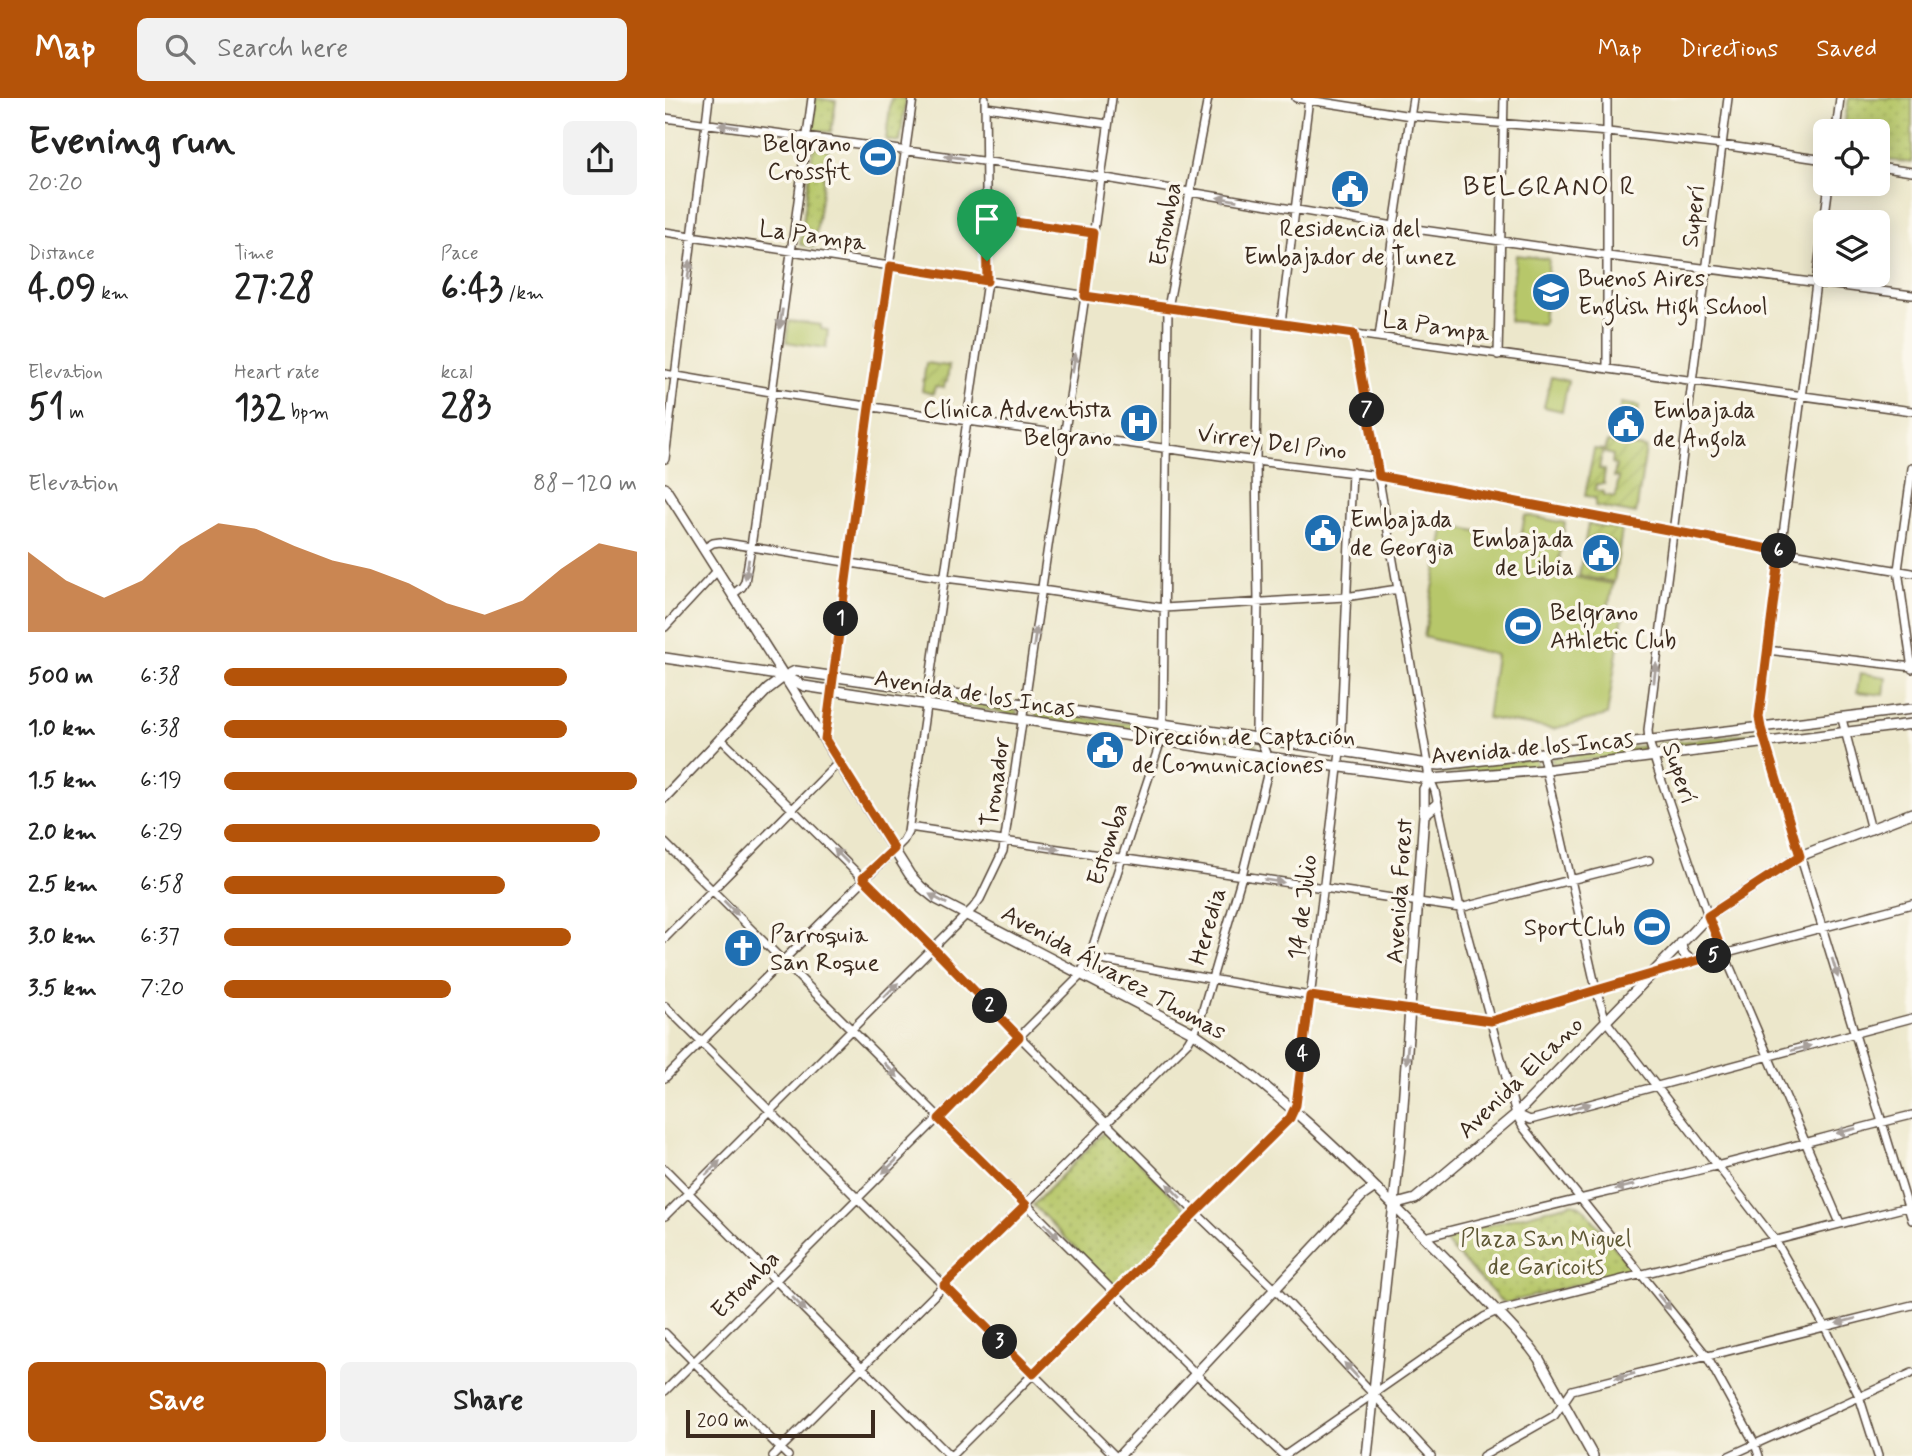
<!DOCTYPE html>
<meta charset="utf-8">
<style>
body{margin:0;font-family:Mynerve,sans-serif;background:#f2f2f2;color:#222;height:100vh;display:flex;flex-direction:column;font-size:26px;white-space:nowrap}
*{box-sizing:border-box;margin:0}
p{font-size:23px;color:#767676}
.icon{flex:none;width:38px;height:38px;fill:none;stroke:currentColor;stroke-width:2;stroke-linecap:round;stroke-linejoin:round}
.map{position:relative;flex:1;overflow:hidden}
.sheet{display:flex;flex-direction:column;background:#fff;width:665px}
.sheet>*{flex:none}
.controls{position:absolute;left:1148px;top:21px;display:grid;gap:14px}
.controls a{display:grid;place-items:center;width:77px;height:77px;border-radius:10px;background:#fff;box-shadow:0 4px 18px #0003;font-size:35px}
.scale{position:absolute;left:21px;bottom:18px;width:189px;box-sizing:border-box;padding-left:7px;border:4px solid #3b2a1e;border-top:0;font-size:19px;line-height:24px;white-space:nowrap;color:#3b2a1e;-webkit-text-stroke:5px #fbf7ec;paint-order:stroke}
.pin{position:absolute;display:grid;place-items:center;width:60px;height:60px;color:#fff;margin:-72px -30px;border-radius:50% 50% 50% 0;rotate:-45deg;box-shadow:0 0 7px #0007}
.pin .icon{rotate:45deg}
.km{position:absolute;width:35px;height:35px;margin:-18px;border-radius:50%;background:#222;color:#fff;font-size:19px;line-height:35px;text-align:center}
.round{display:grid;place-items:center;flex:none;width:74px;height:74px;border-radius:10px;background:#f2f2f2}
.headline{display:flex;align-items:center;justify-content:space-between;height:119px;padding:0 28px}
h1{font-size:38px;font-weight:800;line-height:52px}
.metrics{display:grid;grid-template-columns:repeat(3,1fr);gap:10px;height:119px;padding:7px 28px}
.metrics div{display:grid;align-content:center}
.metrics b{font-size:35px;font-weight:800}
.metrics small{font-size:19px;font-weight:400}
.metrics p{font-size:19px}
.chart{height:196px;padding:14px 28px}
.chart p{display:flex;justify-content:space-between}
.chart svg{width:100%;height:126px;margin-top:7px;fill:#b45309;opacity:.7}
.primary-button{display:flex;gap:14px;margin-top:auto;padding:14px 28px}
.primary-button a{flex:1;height:80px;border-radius:10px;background:#b45309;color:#fff;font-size:28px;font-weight:800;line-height:80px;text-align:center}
.primary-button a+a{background:#f2f2f2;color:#222}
ul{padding:0 28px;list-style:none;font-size:23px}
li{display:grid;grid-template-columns:112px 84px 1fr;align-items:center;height:52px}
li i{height:18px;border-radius:9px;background:#b45309}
header{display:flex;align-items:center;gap:42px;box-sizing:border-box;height:98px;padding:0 35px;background:#b45309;color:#fff}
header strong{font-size:33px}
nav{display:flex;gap:38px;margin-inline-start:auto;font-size:24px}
.search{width:490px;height:63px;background:#f2f2f2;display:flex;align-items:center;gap:18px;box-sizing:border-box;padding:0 24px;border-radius:10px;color:#767676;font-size:26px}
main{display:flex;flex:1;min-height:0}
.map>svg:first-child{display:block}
.grass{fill:#b7c76a;stroke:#797844;stroke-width:2}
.park{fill:url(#park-dots);stroke:#797844;stroke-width:2}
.garden{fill:url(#garden-furrows);stroke:#797844;stroke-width:2;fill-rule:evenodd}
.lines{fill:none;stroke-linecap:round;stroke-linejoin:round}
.minor-casing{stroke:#564638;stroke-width:10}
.major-casing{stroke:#564638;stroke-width:12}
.minor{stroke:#fff;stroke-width:7}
.major{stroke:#fff;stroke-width:9}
.oneway{fill:#a79f9a}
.route-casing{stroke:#fff;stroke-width:14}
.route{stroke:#b45309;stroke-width:9}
.labels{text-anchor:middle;stroke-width:7;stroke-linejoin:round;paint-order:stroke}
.poi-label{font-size:24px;fill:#3b2a1e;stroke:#fbf7ec;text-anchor:start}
.street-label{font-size:24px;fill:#3b2a1e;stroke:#fbf7ec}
.park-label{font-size:24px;fill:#605935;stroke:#fbf7ec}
.neighbourhood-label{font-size:26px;letter-spacing:2px;fill:#3b2a1e;stroke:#fbf7ec}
</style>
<header>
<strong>Map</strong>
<div class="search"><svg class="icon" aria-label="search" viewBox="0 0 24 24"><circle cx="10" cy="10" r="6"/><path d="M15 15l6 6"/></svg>Search here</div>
<nav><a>Map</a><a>Directions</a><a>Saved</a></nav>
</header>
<main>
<section class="sheet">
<div class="headline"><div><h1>Evening run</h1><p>20:20</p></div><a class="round"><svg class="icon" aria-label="share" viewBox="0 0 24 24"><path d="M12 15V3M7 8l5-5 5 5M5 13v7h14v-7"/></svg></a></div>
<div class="metrics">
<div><p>Distance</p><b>4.09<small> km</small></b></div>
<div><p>Time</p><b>27:28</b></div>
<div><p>Pace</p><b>6:43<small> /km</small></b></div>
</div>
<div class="metrics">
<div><p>Elevation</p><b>51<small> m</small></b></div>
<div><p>Heart rate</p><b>132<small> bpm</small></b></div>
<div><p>kcal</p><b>283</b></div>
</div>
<div class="chart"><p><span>Elevation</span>88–120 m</p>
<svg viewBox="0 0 160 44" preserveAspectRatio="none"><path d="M0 44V16L10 26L20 32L30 26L40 14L50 6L60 8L70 14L80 19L90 22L100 27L110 34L120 38L130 33L140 22L150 13L160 16V44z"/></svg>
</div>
<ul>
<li><b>500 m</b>6:38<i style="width:83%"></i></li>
<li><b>1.0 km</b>6:38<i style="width:83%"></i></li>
<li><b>1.5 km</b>6:19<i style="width:100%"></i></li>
<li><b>2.0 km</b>6:29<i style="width:91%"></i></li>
<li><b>2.5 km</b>6:58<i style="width:68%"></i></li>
<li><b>3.0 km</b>6:37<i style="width:84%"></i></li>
<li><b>3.5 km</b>7:20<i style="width:55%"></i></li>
</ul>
<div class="primary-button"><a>Save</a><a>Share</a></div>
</section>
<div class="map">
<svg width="1247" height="1358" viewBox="0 0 1247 1358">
<defs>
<pattern id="park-dots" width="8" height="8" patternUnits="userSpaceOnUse" patternTransform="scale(1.75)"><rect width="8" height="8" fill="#b7c76a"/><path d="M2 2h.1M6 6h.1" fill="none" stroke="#9eab5b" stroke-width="1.8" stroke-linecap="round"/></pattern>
<pattern id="garden-furrows" width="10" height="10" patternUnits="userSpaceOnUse" patternTransform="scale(1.75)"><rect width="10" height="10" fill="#b7c76a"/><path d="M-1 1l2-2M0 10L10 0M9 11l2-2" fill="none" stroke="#9eab5b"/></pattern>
</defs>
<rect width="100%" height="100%" fill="#fbf7ec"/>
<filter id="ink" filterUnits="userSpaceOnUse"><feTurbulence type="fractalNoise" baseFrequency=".0143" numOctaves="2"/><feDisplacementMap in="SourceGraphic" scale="14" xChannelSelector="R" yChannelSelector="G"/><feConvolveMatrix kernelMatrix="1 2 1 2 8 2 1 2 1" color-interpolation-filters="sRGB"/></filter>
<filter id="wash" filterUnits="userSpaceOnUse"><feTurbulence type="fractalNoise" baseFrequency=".00686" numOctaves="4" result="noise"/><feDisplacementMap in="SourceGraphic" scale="28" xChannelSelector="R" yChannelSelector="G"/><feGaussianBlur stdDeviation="1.57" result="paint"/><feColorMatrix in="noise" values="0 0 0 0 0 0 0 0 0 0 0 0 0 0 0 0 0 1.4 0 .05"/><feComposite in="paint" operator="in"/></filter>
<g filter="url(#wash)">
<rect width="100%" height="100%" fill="#ece7cb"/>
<path class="grass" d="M851,157L884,161L878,226L844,223Z
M124,223L156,227V231L163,232L161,250L121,244Z
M886,279L903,283L897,313L879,309Z
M860,417L900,425L892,476L948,486L942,515L958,518L942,617L888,631L822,620L831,557L759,539L780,426L855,443Z
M1195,575L1221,579L1219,597L1192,594Z"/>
<path class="park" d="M151,0L171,3L166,34L147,32Z
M226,0H241L235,44L221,42Z
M1184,0H1247V65L1213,61V33H1178Z
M148,49L163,51L149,149L135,147Z
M271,596L350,610L352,615L350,617L270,603L267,599Z
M372,614L486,628L488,629L489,633L485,636L374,620L371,617Z
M515,632L590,644L592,649L590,652L514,640L510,637L511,633Z
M1089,635V641L994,653L992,650L994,646Z
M978,648L980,655L888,666L886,660Z
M870,661L872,665L870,669L778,676L775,673L777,669Z
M442,1031L525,1116L450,1190L368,1107Z
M908,1105L915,1108L921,1113L962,1165L963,1170L961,1174L841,1205L835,1202L780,1144L785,1135L828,1126Z"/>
<path class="garden" d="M261,265L284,268L282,284H280L279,290L270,289L268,296L257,293Z
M956,305L974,308L967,348L981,350L971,416L930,408L931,401L920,397L929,351L940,352L942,344L949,345ZM937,354L948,357L947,366L951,367L949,379L954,380L950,399L939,397V394L930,392L931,386H940L938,385L940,372L934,371Z
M923,426L957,432L949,484L914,478ZM927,440L949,444L945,468L922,464Z"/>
</g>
<g filter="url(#ink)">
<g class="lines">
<defs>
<path id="minor" d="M631,0L746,18L943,34L1057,47L1160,62
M1063,0L983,632L984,643L993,672L1043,818L1175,1125
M321,9L443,26
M0,20L435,79L729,128L943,158L1247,197
M1171,33L1175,0
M1213,69L1247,74
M1164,86L1094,619L1096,630L1247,1122
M321,120L428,135
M0,134L503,210L1247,313
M616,225L644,0
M689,236L763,666
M714,239L729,128L748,0
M833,257L839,0
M942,271V0
M0,276L106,294L303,323L591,363L714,378L1115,453L1247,475
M0,361L44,0
M1247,370L1233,472L1247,571
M38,451L48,445L55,444L280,480L377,492L499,510L680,499L733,491
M67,497L77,489L80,484L86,449L147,0
M0,529L52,473
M1102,552L1247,569
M1177,621L1206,732
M55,640L268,850L354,938L530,1114L611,1192L766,1358
M160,641L204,309L248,0
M877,655L931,891L941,923L1110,1142L1160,1229L1194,1298L1213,1358
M765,681L770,693L795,810L851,1016L858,1029L1041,1257L1090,1346L1094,1358
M244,729L795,810L984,762
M0,745L531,1276L619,1358
M0,840L174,664
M424,860L645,898L826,923L987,875L1247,806
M0,908L450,1358
M0,980L238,743L243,734L322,183L320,0
M852,1016L865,1022L1247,920
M0,1071L285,1358
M0,1118L308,810L315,801L338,753L420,198L447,0
M760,1139C857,1114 954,1092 1051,1068C1116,1052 1181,1033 1247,1017
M0,1235L123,1358
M0,1293L413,880L424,860L496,642L498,618L503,210L543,0
M108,1358L523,944L534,925L577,778L605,665L591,631L593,504L591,363L593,222
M286,1358L625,1020L631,1007L634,991L675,654L687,374
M619,1358L819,1219L832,1213L1246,1108
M818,1358L889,1318L907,1292L1247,1207
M1064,1358L1247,1275"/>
<path id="major" d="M0,390L245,777L256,789L271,801L529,935C609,989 679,1057 746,1125C786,1166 827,1206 865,1249L874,1261L928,1358
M0,560L120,578L139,588L603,659L765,681L880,672L1247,626
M0,699L103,591L120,578L130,573L498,626L763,666L775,667L1247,611
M759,717L772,706
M1016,845C1017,856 1020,860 1031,863
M728,1107L750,1101L851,1016L1043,818L1135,758L1247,715
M454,1358L697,1098L710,1089
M702,1358L735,1049L759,717V691L765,681L763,666"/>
</defs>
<use href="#minor" class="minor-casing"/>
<use href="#major" class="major-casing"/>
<use href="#minor" class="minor"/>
<use href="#major" class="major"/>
</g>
<defs><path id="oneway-solid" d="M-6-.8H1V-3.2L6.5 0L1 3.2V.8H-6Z" transform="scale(1.75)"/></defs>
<g class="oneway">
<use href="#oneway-solid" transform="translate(63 28) rotate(-172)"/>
<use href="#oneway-solid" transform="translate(289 59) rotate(-172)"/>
<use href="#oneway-solid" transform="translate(562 101) rotate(-171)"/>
<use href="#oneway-solid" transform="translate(24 172) rotate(-83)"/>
<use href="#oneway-solid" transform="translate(116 221) rotate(98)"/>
<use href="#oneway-solid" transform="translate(409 265) rotate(-81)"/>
<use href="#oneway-solid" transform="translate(82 471) rotate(100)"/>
<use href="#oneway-solid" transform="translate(370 539) rotate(-82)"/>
<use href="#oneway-solid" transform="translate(990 575) rotate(-83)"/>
<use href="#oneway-solid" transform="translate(385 750) rotate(8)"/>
<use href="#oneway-solid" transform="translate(176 758) rotate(-135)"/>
<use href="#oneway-solid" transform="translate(609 783) rotate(9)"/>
<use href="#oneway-solid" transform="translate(273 801) rotate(-151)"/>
<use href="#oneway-solid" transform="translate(66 810) rotate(45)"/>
<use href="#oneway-solid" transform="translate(1170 870) rotate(73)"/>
<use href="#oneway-solid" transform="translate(226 892) rotate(-45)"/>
<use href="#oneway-solid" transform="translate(1136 950) rotate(-14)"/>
<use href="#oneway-solid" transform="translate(742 956) rotate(95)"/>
<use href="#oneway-solid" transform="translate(226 972) rotate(46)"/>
<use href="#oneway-solid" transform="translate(916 1008) rotate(-15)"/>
<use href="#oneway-solid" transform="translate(1181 1033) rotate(166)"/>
<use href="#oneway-solid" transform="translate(225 1068) rotate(136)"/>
<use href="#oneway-solid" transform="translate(48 1070) rotate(-45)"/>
<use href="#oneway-solid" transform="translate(960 1089) rotate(167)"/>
<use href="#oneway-solid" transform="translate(509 1093) rotate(-135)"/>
<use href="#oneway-solid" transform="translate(387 1133) rotate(45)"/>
<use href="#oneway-solid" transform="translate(999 1204) rotate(51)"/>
<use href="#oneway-solid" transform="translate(134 1206) rotate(45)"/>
<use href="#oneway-solid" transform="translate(1181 1223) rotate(166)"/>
<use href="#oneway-solid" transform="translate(686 1272) rotate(-133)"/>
<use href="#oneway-solid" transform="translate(960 1278) rotate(166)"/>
</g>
</g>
<g class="lines" filter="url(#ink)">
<defs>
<path id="route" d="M321,120L428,135L420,198L689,236L714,378L1115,453L1094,619L1096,630L1135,758L1043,818L1058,855L826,923L645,898L631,1007L625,1020L368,1276L279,1187L361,1107L274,1021L354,939L268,850L198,780L229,751L160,641L204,309L225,168L322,183Z"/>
</defs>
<use href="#route" class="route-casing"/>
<use href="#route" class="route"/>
</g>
<defs>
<symbol id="stadium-disc" viewBox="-11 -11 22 22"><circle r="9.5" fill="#1f6fb2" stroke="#fbf7ec"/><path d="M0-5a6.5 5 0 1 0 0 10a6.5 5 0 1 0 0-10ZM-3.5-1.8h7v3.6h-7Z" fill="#fff"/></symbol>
<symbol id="civic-disc" viewBox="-11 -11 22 22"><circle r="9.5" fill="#1f6fb2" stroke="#fbf7ec"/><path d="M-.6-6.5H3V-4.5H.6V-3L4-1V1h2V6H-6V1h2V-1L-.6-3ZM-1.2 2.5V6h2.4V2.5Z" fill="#fff"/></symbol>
<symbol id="school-disc" viewBox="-11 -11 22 22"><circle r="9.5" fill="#1f6fb2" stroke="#fbf7ec"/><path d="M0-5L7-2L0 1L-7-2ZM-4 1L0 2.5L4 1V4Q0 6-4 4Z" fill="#fff"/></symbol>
<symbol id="hospital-disc" viewBox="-11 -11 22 22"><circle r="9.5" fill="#1f6fb2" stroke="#fbf7ec"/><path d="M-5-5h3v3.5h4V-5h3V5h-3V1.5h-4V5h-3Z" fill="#fff"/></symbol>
<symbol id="church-disc" viewBox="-11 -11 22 22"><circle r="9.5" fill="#1f6fb2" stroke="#fbf7ec"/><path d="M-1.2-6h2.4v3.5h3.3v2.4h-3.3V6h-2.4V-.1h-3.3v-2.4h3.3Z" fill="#fff"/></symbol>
</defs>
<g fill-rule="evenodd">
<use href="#stadium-disc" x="191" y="37" width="44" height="44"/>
<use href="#civic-disc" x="663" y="69" width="44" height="44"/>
<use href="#school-disc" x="864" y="172" width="44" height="44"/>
<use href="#hospital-disc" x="452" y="303" width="44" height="44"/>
<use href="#civic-disc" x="939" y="304" width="44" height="44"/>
<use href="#civic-disc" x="636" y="413" width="44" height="44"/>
<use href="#civic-disc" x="914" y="433" width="44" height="44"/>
<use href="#stadium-disc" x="836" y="506" width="44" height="44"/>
<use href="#civic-disc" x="418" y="630" width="44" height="44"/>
<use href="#stadium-disc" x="965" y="807" width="44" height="44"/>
<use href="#church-disc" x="56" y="828" width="44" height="44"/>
</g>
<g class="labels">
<g class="poi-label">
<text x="186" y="53" text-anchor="end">Belgrano<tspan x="186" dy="28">Crossfit</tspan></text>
<text x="685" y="138" text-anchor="middle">Residencia del<tspan x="685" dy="28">Embajador de Tunez</tspan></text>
<text x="913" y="188">Buenos Aires<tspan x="913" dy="28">English High School</tspan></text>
<text x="447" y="319" text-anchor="end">Clínica Adventista<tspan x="447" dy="28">Belgrano</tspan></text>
<text x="988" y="320">Embajada<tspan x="988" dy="28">de Angola</tspan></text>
<text x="685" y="429">Embajada<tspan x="685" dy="28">de Georgia</tspan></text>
<text x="909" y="449" text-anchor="end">Embajada<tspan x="909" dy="28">de Libia</tspan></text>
<text x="885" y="522">Belgrano<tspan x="885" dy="28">Athletic Club</tspan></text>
<text x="467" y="646">Dirección de Captación<tspan x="467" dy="28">de Comunicaciones</tspan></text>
<text x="960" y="837" text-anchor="end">SportClub</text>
<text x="105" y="844">Parroquia<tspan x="105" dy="28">San Roque</tspan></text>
</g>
<g class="street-label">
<text transform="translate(1028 118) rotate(-83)" y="8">Superí</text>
<text transform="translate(500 126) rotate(-79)" y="8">Estomba</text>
<text transform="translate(148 137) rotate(8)" y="8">La Pampa</text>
<text transform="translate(771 228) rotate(8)" y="8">La Pampa</text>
<text transform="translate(607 344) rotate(7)" y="8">Virrey Del Pino</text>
<text transform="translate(310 595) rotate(9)" y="8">Avenida de los Incas</text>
<text transform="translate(867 649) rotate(-5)" y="8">Avenida de los Incas</text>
<text transform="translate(1015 675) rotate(72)" y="8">Superí</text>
<text transform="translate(330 684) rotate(-82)" y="8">Tronador</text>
<text transform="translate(442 746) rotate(-72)" y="8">Estomba</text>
<text transform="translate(734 793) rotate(-86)" y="8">Avenida Forest</text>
<text transform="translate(637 809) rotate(-83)" y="8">14 de Julio</text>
<text transform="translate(542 828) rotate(-74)" y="8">Heredia</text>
<text transform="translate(449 874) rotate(29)" y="8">Avenida Álvarez Thomas</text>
<text transform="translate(855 979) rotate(-44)" y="8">Avenida Elcano</text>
<text transform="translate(80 1186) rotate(-45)" y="8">Estomba</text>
</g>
<g class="park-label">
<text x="881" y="1148">Plaza San Miguel<tspan x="881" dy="28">de Garicoits</tspan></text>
</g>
<g class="neighbourhood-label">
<text x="885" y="97">BELGRANO R</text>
</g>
</g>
</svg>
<div class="controls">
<a><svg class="icon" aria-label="locate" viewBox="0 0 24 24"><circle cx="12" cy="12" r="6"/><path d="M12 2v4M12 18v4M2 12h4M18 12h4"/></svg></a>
<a><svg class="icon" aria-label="layers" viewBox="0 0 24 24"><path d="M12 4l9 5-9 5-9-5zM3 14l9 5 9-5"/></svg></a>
</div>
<div class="scale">200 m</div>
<div class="pin" style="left:322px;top:163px;background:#1e9e55"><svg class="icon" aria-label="arrive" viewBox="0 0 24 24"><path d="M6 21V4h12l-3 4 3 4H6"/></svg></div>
<b class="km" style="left:176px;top:521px">1</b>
<b class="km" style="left:325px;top:908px">2</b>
<b class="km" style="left:335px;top:1244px">3</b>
<b class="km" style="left:638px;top:957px">4</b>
<b class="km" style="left:1049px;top:858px">5</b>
<b class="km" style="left:1114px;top:453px">6</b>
<b class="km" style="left:702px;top:312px">7</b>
</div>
</main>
